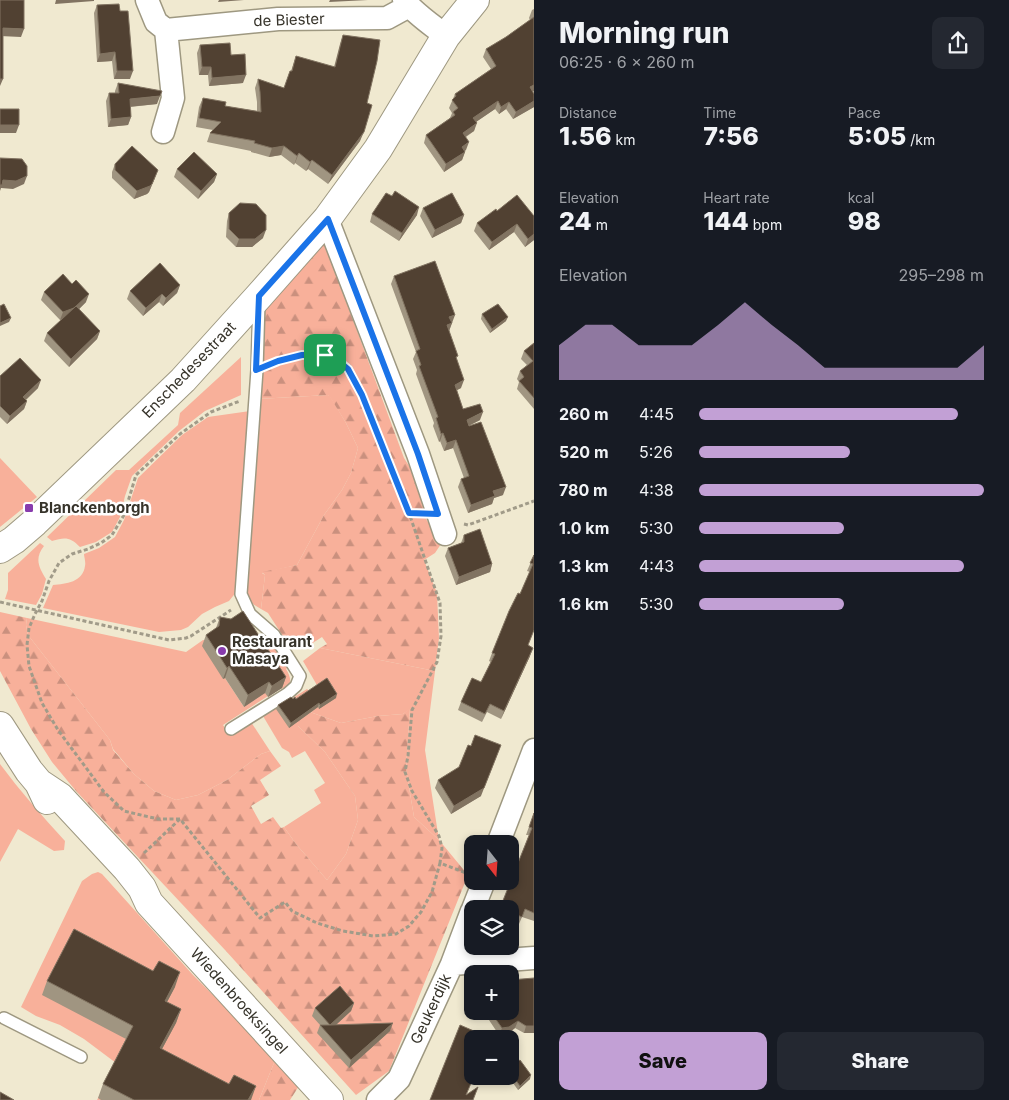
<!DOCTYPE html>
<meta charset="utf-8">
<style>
body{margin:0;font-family:Inter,sans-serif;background:#242831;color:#f1f3f6;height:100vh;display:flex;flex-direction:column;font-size:19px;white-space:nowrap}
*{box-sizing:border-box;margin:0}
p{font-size:16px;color:#9ea1a6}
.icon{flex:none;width:28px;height:28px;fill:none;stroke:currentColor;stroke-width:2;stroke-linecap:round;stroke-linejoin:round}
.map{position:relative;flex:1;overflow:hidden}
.panel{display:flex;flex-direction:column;background:#171b24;width:475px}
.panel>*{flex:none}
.needle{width:32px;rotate:163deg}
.buttons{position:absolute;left:464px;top:835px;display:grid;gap:10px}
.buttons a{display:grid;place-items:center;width:55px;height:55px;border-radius:10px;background:#171b24;box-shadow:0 2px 8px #0003;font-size:25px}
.pin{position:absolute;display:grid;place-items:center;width:42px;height:42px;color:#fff;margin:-21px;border-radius:10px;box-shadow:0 2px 8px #0006}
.round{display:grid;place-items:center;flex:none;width:52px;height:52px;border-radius:10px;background:#242831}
.overview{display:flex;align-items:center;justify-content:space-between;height:85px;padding:0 25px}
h1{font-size:28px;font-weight:800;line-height:38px}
.metrics{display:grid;grid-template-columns:repeat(3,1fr);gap:8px;height:85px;padding:5px 25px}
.metrics div{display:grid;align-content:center}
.metrics b{font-size:25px;font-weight:800}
.metrics small{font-size:14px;font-weight:400}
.metrics p{font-size:14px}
.chart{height:140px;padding:10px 25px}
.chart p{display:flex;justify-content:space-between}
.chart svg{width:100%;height:90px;margin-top:5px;fill:#c2a0d5;opacity:.7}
.button{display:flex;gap:10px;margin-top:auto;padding:10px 25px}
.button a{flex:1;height:58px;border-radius:10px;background:#c2a0d5;color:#111;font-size:20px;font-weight:800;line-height:58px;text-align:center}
.button a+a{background:#242831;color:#f1f3f6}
ul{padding:0 25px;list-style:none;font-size:16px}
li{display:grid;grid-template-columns:80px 60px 1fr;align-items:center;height:38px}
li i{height:12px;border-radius:6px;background:#c2a0d5}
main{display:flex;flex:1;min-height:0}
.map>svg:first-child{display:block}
.green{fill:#f8b09a}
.forest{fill:url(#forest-firs)}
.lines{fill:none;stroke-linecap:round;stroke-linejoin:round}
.service-casing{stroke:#9e9881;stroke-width:14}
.minor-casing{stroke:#9e9881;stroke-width:25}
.tertiary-casing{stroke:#9e9881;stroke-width:30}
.path{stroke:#a19b89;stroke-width:3;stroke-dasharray:4 2.5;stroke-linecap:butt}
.service{stroke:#fff;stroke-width:11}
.minor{stroke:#fff;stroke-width:22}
.tertiary{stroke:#fff;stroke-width:28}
.wall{fill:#a09581}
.shaded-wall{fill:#817361}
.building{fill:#514132;stroke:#817361}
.route-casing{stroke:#fff;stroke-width:10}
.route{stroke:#1a73e8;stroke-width:6}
.poi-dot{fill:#883bad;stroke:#fff;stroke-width:2}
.labels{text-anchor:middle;stroke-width:5;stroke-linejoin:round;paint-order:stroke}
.street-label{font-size:15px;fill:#36332a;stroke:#fff}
.poi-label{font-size:15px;font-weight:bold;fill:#36332a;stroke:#fff;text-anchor:start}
</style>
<main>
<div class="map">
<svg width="534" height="1100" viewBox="0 0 534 1100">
<defs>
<pattern id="forest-firs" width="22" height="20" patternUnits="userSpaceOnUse" patternTransform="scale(1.25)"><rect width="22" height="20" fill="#f8b09a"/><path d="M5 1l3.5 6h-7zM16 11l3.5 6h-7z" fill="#ca907e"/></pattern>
</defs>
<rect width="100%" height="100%" fill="#f0e9d0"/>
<path class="green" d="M241,357V395L205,411L179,431L132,476L125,496L120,517L112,532L96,542L80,547C70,537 65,537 52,541L47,537L116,470H129L178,425L180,413Z
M328,395L330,396L346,423L358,448L351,473L342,490L324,515L297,565L262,573L265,575L261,609L253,604L245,592L258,399Z
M250,411L237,591L229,601L215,607L202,614L188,627L181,630L159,632L43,608L53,585C66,584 83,582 85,566C86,562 84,557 84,554L99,548L115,537L124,520L138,478L182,435L208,417Z
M0,458L37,497L0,527Z
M40,543L44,546C34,559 39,567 46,579L42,594L36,605L5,599L8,590V573Z
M27,618L186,652L203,640H204L225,678L244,707L258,645L270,637L289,666L286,669C292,679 293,687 279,689L223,725L230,735L251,722L270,751L261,754L227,780L198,795L176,800L154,791L134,774L113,749L110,740L28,635L26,625Z
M320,648L435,671L425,750L439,840L414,817L406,769L410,709L403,714L378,716L341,723L310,712L298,726L325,752L355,796L358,820L346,854L327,880L296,844L284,827L321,803L314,790L325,783L305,751L292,758L289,752L282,748L263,716L307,689L310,692L318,687L303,661Z
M0,764C20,791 42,816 65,841L64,850L54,851L18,829L0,862Z
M98,872L102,874L193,975L276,1058L259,1100H97L116,1063L84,1039L60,1025L36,1016L21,1007L82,881L92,874Z"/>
<path class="forest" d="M324,241L404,458L416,477L427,521L436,529L440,530L441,544L435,553L424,560L437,593L439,638L435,671L320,648L327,644L322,637L308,646L286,641L268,613L261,609L265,575L262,572L297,565L324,515L342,490L351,473L358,448L346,423L330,397L328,395L258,399L265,313L269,300Z
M0,612L27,618L26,625L28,635L110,740L113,750L134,774L154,791L176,800L198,795L227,780L261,754L270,751L281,766L260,780L269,795L251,806L261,824L273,817L281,828L284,827L296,844L327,880L346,854L358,820L355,796L325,752L298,726L292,714L310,712L341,723L378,716L403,714L410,708L406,769L414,817L439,840L468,875L389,1071L356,1095L226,951L76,791L52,762L31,729L0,671Z
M276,1058L299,1086L290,1100H259Z"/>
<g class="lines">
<defs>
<path id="service" d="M231,729L287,694L296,686L300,676L274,635L250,614L241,594L257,370L259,303
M4,1018L81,1057"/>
<path id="minor" d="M147,0L156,22L166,30L173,98L163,132
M404,0C415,14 432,25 446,36
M166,30L278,19L387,18L409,6
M327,219L418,454L445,534
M498,844L534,750
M473,909L484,881
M452,964L534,958
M378,1100L399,1079L452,964L472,911"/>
<path id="tertiary" d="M0,549L14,540L35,522L183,380L259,296L327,219L378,149L446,36L475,0
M0,726L29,771L39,783L47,800
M39,783L60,797L127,869L142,888L149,903L329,1100"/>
</defs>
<use href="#service" class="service-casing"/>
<use href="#minor" class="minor-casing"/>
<use href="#tertiary" class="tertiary-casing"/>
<path class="path" d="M271,364C290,356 319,348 338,361C358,374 369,412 378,434C389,460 399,487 409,513
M418,513H409L440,603L441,636L437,662L412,710L408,756L405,772L412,791L439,836L442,848L440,863
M464,524L468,525L534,501
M0,602L169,640L186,638L191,636L231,610
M180,819H158L124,811L104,792L58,730L42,703L29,666L27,645L29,628L35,614L42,601L49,581L59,563L72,554L88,549L101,543L112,535L124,515L136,475L180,434L211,412L240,401
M144,853L180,819L260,918L285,902L292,911L317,923L343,931L373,936L396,934L409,926L421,912L432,892L440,863L466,873"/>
<use href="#service" class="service"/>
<use href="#minor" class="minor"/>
<use href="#tertiary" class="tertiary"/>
</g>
<path class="wall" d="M97,5L120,11L130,79H114L112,61L97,62L94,13Z
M534,9V91L533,92L534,94V107L513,119L506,109L499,114L495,109L476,122L474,131L466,137V150L464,151L465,152L462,160L444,172L424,143L426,135L450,118L452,113L449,108L455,94L491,69L483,57L486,49L506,37L530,20L529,18L532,10Z
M343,35L367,103L360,141L328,184L308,169L306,171L295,163L294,165L281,155L269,157L251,152V151L207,142L210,133L213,130L196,127L199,107L203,98L225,106L257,111V102L255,88L258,79L284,88L290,71H291L296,56L334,67L340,44Z
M200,45L231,55L243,83L209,86L208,75H199L197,53Z
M118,83L157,104L130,107L131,117L128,125L108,127L106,101L109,93H115V91Z
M115,164L155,178L149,192L147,194L134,199L112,178V172Z
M177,169L217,174L214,182L198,199L174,177Z
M517,195L534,240L525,247L514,232L489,250L474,231L477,223L497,211Z
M423,208L464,215L461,223L432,238L420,216Z
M229,213L263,238L252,247H236L226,237L227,221Z
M372,214L417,215L399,241L370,222Z
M394,276L452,323L449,331L457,360L461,388L456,390L463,409L480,420L469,426L503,495L494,498L492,504L468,513L458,487L461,479L464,478L453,448L444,451L440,441L439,442L433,426L434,423L416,374L417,370L413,359L416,352L391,284Z
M180,285L177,293L163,306L159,302L143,316L127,299L130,291Z
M44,292L86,302L79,309L100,331L97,339L69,367L44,341L47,333L62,319L60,320L41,300Z
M482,314L506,321L490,333L481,319Z
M534,343V409L517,389L519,382L517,379L520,371L527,365L521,359L524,351Z
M0,376L38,388L26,400L27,401L24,409L7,424L0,417Z
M464,535L492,564L490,572L456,585L445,556L448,548L461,543Z
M534,555L528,646L530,656L501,719L487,712L482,722L458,710L461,702L481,682L491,662L489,661L492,653L520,594L530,572L527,571Z
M220,617L286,677L282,688L268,697L265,693L244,707L225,678L223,679L202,646L206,635L216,628Z
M336,698L319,709L318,707L289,728L276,709L278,705L293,699Z
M438,780L481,796L451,814L435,788Z
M534,813V921L522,917L519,924L510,920V909H500L529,835H526Z
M47,981L175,987L167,1002L181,1009L176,1023L162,1049L251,1100H101L98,1098L103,1084L126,1039L42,995Z
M354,1003L351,1011L336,1025L390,1031L349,1068L317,1033L320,1025L312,1016L315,1008Z
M483,1011H510L534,1033H524L515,1028L506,1035H499Z
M510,1067L530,1079L518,1090L508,1076H510Z"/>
<path class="shaded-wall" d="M56,0H94V1L55,4Z
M219,0H244L218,2Z
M330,0H368L329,2Z
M3,28L24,29L21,37L0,36Z
M115,52L112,61L97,62L100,54Z
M202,67H211L208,75H199Z
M117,71H133L130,79H114Z
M246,75L243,83L209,86L212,78Z
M0,79H3L0,86Z
M534,85V91L527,95L530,87Z
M160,96L157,104L127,107L130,99Z
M498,101L495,109L470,126L473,118Z
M534,101V107L513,119L516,112Z
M509,102L506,109L499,114L501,107Z
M131,117L128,125L108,127L111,119Z
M477,123L474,131L460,140L463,133Z
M0,125H19L16,133H0Z
M364,132L360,141L328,184L332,175Z
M469,142L466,150L459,155L462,147Z
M284,146L281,155L269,157L272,148Z
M465,152L462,160L444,172L446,164Z
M299,153L295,163L294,165L297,156Z
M312,160L308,169L306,171L310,162Z
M158,170L149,192L147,194L134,199L137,191Z
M217,174L214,182L198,199L201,191Z
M27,176L24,184L13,189L1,188L0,191V185L3,180Z
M419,207L417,215L399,241L402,233Z
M464,215L461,223L432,238L435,230Z
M517,224L514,232L489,250L492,242Z
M266,230L263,238L252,247H236L239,239Z
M534,234V240L525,247L528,239Z
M180,285L177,293L163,306L166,298Z
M89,294L86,302L72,316L60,320L63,312Z
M162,294L159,302L143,316L146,308Z
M455,315L452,323L446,325L449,317Z
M508,317L506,321L490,333L492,329Z
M11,318L9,322L0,326V323Z
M452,323L449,331L447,325Z
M100,331L97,339L69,367L71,359Z
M41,380L38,388L20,405L23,397Z
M464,380L461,388L452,393L455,385Z
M27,401L24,409L7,424L10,416Z
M483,412L480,420L464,428L467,420Z
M443,433L440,441L439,442L441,434Z
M456,440L453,448L444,451L447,443Z
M506,487L503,495L494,498L492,504L468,513L471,505L493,491Z
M492,564L490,572L456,585L459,577Z
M533,648L530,656L501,719L504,711Z
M229,666L225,678L223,679L227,668Z
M286,677L282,688L268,697L272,686Z
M269,682L265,693L244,707L248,695Z
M337,694L336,698L319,709L320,705Z
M319,703L318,707L289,728L291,723Z
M501,745L481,796L451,814L454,806Z
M180,972L175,987L160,1015L165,1001Z
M354,1003L351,1011L327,1033L330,1025Z
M181,1009L176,1023L155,1062L160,1048Z
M518,1021L515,1028L506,1035H499L502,1028Z
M393,1023L390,1031L349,1068L351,1060Z
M526,1026H534V1033H524Z
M531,1075L530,1079L518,1090L520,1086Z
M256,1086L251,1100H248Z"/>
<path class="building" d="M0,0H24V29L3,28V79H0Z
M119,4L120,11H128L133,71H117L115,52L100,54L97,5Z
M534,17V85L530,87L534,94V101L516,112L509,102L501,107L498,101L473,118L477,123L463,133L469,142L462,147L465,152L446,164L426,135L455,115L453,112L458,108L452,100L456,96L455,94L496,66L486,49L506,37Z
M343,35L380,40L377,61L367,103L372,105L364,132L332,175L312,160L310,162L299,153L297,156L284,146L272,148L254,143L255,141L210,133L221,122L199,118L203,98L226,102L225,106L261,112L260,92L258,79L284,88L290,71H292L296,56L335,67Z
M230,43L231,55L245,54L246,75L212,78L211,67H202L200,45Z
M118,83L162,91L160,96L130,99L131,117L111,119L109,93H119Z
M0,109H19V125H0Z
M132,146L158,170L152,184L150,186L137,191L115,170V164Z
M194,152L217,174L201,191L177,169Z
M0,158L22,159L27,166V176L16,181L3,180L2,185H0Z
M395,191L419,207L402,233L372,214L386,193L392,196Z
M452,193L464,215L435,230L423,208Z
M517,195L534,216V234L528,239L517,224L492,242L477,223L496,209L497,211Z
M240,203L256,204L266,215V230L255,239H239L229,229V213Z
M435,261L455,315L449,317L452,323L447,325L458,356L456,357L464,380L455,385L463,409L480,404L483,412L467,420L469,426L481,422L506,487L493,491L495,496L471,505L461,479L469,476L456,440L447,443L443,433L441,434L436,418L438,417L419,366L421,365L416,351L420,349L394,276Z
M160,263L180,285L166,298L162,294L146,308L130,291Z
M63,274L72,284L76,280L89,294L74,308L63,312L44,292Z
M4,304L11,318L0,323V306Z
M498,304L508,317L492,329L482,314Z
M76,306L100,331L71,359L47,333Z
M534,343V398L519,381L524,377L520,371L533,361L524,351Z
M20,358L41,380L23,397L27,401L10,416L0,406V376Z
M480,529L492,564L459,577L448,548L464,542V535Z
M534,555V630L528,645L533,648L504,711L490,704L485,714L461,702L472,678L481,682L495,654L492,653L509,611L518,593L520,594L533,564L530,563Z
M243,611L286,677L272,686L269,682L248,695L229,666L227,668L206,635L219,626L220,617L231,619Z
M327,678L337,694L320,705L319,703L291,723L278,705L291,697L293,699L295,697L296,699Z
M475,735L501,745L484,788L454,806L438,780L459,767L468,745L471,746Z
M534,813V913L525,909L522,917L510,912V909L500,908L532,828L529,827Z
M74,929L153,971L159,961L180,972L165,1001L181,1009L160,1048L229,1084L234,1075L256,1086L248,1100H134L103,1084L133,1026L47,981Z
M534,978V1026H526L518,1021L509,1027L502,1028L490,1011H510V980Z
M340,986L354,1003L330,1025L393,1023L351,1060L320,1025H330L315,1008Z
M460,1025L490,1038L489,1039H472V1076H474L466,1095L478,1087L473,1100H430Z
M520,1060L531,1075L520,1086L510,1072V1067Z
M0,1092L14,1100H0Z"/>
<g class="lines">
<defs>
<path id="route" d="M328,219L418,454L438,514L409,513L362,395L348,369L337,360L325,355H302L278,361L256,370L259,296Z"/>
</defs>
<use href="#route" class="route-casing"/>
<use href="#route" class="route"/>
</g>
<g class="poi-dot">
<rect x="24" y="503" width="10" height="10" rx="2.5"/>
<circle cx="222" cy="651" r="5"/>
</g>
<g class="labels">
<g class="street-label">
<text transform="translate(289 20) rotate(-2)" y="5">de Biester</text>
<text transform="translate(189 370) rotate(-46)" y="5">Enschedesestraat</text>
<text transform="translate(239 1001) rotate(48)" y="5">Wiedenbroeksingel</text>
<text transform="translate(431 1009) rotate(-65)" y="5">Geukerdijk</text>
</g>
<g class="poi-label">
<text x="39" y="513">Blanckenborgh</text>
<text x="232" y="647">Restaurant<tspan x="232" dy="17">Masaya</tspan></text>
</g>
</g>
</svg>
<div class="buttons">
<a><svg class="needle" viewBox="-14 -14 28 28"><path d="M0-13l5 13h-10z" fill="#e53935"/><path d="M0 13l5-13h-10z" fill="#9ea1a6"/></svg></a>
<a><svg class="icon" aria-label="layers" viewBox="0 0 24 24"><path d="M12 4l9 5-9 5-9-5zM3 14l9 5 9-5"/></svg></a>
<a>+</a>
<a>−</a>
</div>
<div class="pin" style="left:325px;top:355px;background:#1e9e55"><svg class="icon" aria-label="arrive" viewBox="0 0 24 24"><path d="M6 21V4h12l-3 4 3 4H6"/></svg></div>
</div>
<section class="panel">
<div class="overview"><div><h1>Morning run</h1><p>06:25 · 6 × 260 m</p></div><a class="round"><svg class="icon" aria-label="share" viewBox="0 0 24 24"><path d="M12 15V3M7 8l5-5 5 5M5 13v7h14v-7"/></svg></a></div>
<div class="metrics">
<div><p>Distance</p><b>1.56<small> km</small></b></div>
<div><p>Time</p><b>7:56</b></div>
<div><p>Pace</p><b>5:05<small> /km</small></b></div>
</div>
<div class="metrics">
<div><p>Elevation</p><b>24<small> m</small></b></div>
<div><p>Heart rate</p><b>144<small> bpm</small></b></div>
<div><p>kcal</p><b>98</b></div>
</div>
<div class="chart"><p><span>Elevation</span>295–298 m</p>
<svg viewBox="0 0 160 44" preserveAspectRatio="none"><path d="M0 44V27L10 17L20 17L30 27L40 27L50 27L60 17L70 6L80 17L90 27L100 38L110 38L120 38L130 38L140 38L150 38L160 27V44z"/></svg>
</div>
<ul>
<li><b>260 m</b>4:45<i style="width:91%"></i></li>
<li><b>520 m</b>5:26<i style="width:53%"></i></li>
<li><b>780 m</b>4:38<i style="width:100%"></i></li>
<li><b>1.0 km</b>5:30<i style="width:51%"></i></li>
<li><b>1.3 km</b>4:43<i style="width:93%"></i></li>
<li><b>1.6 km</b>5:30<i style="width:51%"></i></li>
</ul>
<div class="button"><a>Save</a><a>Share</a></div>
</section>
</main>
